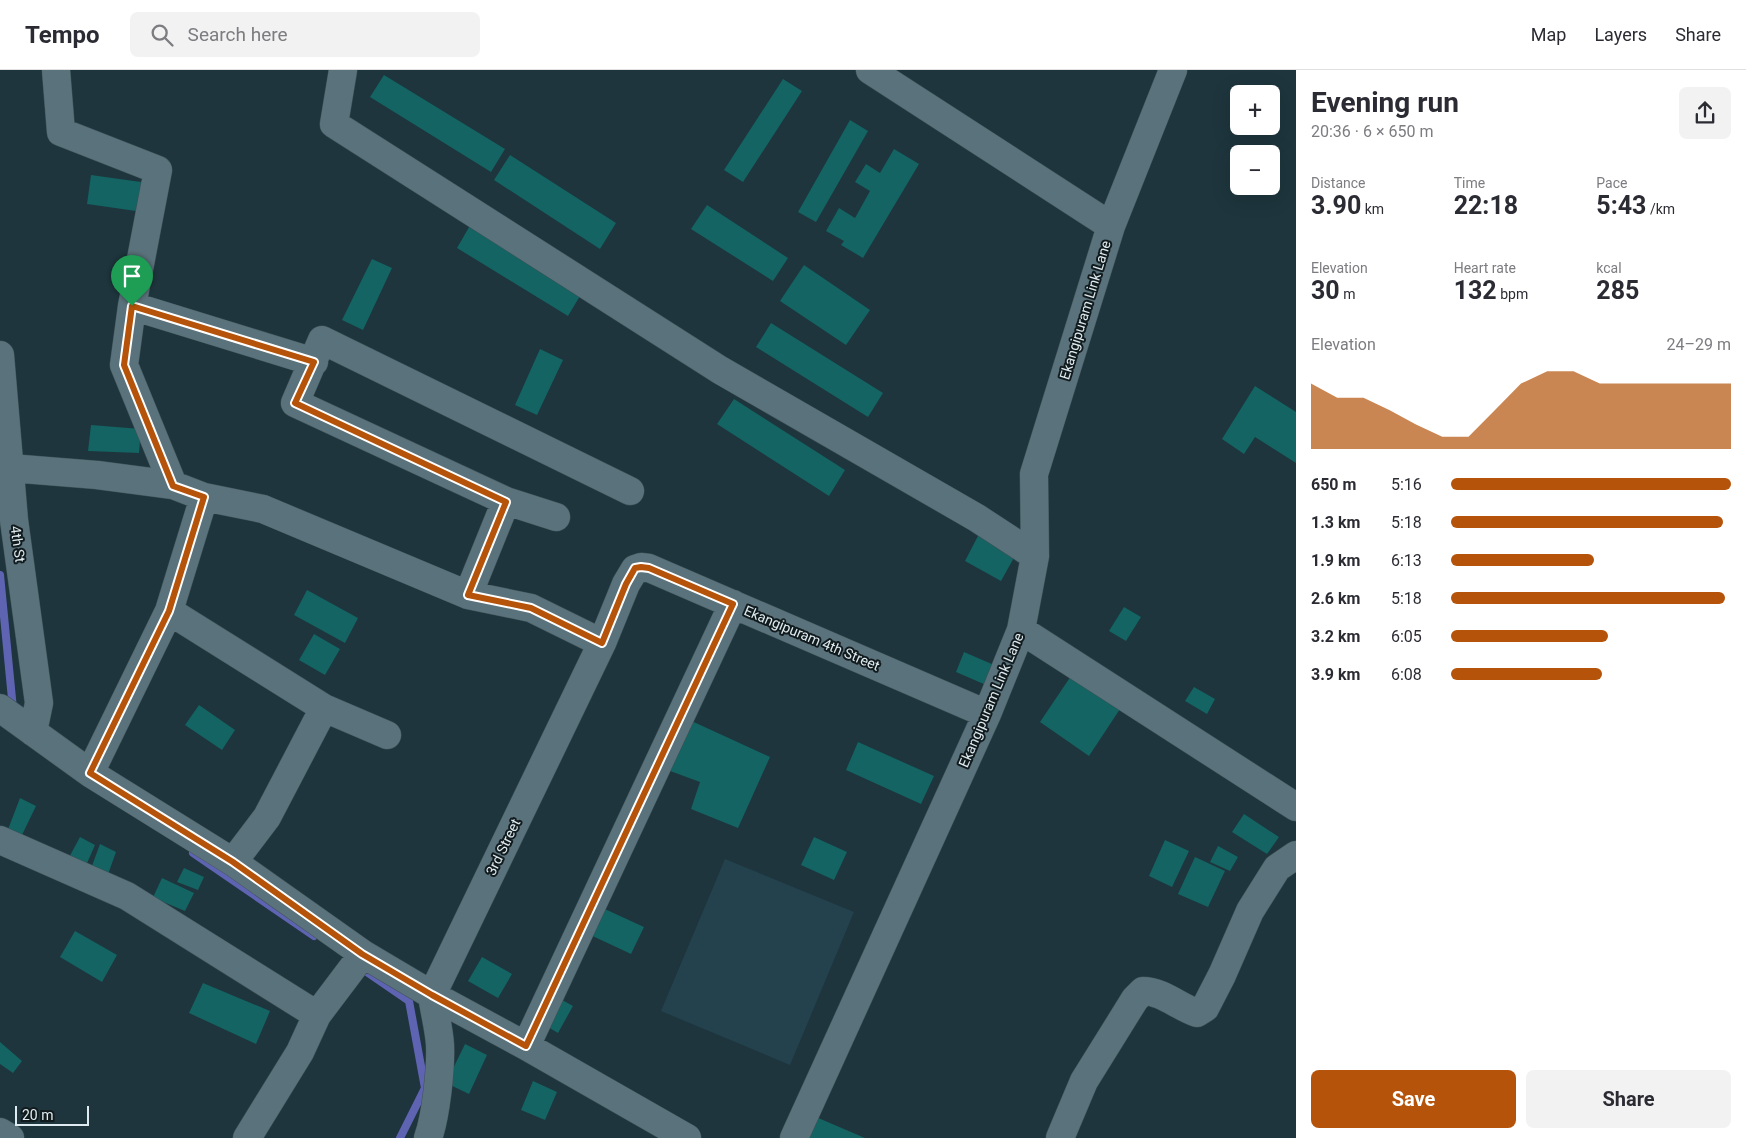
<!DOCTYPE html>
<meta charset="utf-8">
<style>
body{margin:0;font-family:Roboto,sans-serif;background:#f2f2f3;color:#2b2b33;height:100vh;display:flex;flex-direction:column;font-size:19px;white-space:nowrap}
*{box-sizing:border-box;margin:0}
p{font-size:16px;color:#7c7c81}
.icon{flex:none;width:28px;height:28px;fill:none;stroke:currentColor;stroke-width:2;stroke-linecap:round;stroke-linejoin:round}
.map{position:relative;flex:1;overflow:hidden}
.panel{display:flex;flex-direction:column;background:#fff;width:450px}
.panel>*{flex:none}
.fabs{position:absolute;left:1230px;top:15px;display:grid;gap:10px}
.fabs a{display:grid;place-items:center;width:50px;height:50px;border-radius:8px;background:#fff;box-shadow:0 5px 20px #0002;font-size:25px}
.scale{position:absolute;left:15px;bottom:12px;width:74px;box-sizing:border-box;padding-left:5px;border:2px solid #deebf0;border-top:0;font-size:14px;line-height:18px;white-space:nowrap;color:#deebf0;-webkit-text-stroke:4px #111b1e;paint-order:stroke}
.pin{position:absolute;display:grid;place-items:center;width:42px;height:42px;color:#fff;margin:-51px -21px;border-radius:50% 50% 50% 0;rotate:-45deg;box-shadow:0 0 5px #0007}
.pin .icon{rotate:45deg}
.round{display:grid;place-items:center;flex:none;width:52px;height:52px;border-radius:8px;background:#f2f2f3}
.head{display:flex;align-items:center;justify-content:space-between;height:85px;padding:0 15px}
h1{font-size:28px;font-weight:700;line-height:38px}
.metrics{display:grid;grid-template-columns:repeat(3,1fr);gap:8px;height:85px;padding:5px 15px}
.metrics div{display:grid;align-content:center}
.metrics b{font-size:25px;font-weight:700}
.metrics small{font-size:14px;font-weight:400}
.metrics p{font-size:14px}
.chart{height:140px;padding:10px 15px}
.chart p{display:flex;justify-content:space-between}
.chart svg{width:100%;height:90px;margin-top:5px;fill:#b45309;opacity:.7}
.button{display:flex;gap:10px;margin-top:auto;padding:10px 15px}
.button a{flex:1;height:58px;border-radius:8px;background:#b45309;color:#fff;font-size:20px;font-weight:700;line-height:58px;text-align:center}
.button a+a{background:#f2f2f3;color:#2b2b33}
ul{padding:0 15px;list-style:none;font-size:16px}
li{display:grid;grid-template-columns:80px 60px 1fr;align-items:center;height:38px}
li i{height:12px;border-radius:6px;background:#b45309}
header{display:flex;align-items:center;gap:30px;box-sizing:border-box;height:70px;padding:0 25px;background:#fff;border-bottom:1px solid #e1e1e2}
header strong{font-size:24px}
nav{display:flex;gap:28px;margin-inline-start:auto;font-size:18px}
.search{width:350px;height:45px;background:#f2f2f3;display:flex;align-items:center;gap:12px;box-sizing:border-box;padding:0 18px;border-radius:8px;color:#7c7c81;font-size:19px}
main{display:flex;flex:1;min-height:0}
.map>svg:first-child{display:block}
.built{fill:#23424d}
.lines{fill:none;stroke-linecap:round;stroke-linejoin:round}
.stream{stroke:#5f64b2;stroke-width:8}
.building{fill:#136462}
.minor-casing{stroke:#3e5258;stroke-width:29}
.minor{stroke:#5a727b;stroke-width:28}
.route-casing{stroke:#fff;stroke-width:10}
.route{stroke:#b45309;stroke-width:6}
.labels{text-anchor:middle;stroke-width:4;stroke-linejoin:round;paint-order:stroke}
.street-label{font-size:14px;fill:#deebf0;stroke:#111b1e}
</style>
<header>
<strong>Tempo</strong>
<div class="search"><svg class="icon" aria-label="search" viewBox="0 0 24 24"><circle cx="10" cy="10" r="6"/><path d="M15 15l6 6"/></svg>Search here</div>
<nav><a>Map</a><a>Layers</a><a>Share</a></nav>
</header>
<main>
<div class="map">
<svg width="1296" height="1068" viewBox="0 0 1296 1068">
<rect width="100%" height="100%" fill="#1e353d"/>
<path class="built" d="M725,789L854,842L790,995L661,941Z"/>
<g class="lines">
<path class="stream" d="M0,505L13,639
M193,783L314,866
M358,896L409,931L425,1018L400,1068"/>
</g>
<path class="building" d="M384,5L505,79L491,102L370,27Z
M783,9L802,21L743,112L724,100Z
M850,50L868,61L816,152L798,142Z
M894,79L919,94L863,188L841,175L844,171L826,161L839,138L855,148L870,121L855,112L866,94L880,103Z
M510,85L616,153L600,179L494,110Z
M91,105L148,113L143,142L87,134Z
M707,135L788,188L773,211L691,159Z
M472,152L583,221L568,246L457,178Z
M372,189L392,198L363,260L342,250Z
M804,195L870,240L846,275L780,231Z
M771,253L883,323L868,347L756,277Z
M540,279L563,290L537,345L515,335Z
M1255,316L1296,342V393L1255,367L1244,384L1222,369Z
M734,329L845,400L829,426L717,354Z
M91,355L141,359L139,383L88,381Z
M979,464L1016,484L1001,511L965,491Z
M307,520L358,548L345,573L294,545Z
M1124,537L1141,547L1126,571L1109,561Z
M314,564L340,579L325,605L299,590Z
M964,582L994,595L986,615L956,602Z
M1071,606L1120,639L1089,686L1040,652Z
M1194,617L1215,629L1207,644L1185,631Z
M199,635L235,660L222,680L185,655Z
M685,648L770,687L738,758L691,739L700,712L662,698Z
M858,672L934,706L921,734L846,700Z
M20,728L36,736L21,767L7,762Z
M1244,744L1279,767L1267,784L1232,762Z
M80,767L95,775L84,800L66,793Z
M814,767L847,782L834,810L801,795Z
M1165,770L1189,781L1172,817L1149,806Z
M100,774L116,782L106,810L89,804Z
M1218,776L1238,787L1230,801L1210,792Z
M1195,787L1225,801L1208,837L1178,824Z
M184,798L204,807L198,820L177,812Z
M162,808L194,823L185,841L161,831L155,839L149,836Z
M596,835L644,857L631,884L584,862Z
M75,861L117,885L102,912L60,887Z
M482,887L512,904L498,928L468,911Z
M203,913L270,941L256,974L189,943Z
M555,926L573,936L558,963L541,953Z
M0,972L22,991L13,1003L0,994Z
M465,974L487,985L469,1024L446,1013Z
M533,1011L557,1022L545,1050L521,1040Z
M816,1047L865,1068H810L807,1067Z"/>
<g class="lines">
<defs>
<path id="minor" d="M56,0L61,62L158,100L132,236L124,295L173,415
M343,0L334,54L720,300L977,448L1035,486
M870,0L1111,156
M132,236L314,292
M0,285L14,450L39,633L33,662
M10,398L97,405L173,415L204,427L263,439L468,525L531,538L602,573
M556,447L506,431L295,333L322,270L630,421
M468,525L506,431
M169,541L324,638L387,665
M1021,560L1296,737
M0,638L90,703L233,792L363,884L432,925L526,976L687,1068
M90,703L169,541L204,427
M0,770L127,826L317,945
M233,792L267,747L324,638
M526,976L733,534
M0,1062L10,1068
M247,1068L300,982L317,945L363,884
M428,1068C436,1046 441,998 440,975C439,958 434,941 432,925L602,573L626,514L635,499L641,497L649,498L987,644
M794,1068L987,644L1021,560L1035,486L1034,404L1111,156L1173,0
M1060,1068L1084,1011L1135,929L1143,921C1162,921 1179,937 1197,943L1205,938L1222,905L1250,841L1277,798L1296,785"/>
</defs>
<use href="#minor" class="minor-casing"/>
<use href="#minor" class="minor"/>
</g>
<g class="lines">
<defs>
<path id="route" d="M132,236L314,292L295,333L506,432L468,525L531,538L602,573L626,514L635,498L641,497L649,498L733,534L526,976L432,925L362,884L233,792L90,703L169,541L204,427L173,416L124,295Z"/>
</defs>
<use href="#route" class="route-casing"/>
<use href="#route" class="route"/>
</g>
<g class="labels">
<g class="street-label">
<text transform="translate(1085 240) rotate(-73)" y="5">Ekangipuram Link Lane</text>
<text transform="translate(18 474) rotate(82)" y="5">4th St</text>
<text transform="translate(812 568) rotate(23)" y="5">Ekangipuram 4th Street</text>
<text transform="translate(991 630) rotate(-67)" y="5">Ekangipuram Link Lane</text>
<text transform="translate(503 777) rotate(-64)" y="5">3rd Street</text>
</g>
</g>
</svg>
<div class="fabs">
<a>+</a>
<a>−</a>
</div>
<div class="scale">20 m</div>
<div class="pin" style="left:132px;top:236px;background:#1e9e55"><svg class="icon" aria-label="arrive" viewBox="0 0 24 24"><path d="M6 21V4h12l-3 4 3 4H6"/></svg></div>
</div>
<section class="panel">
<div class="head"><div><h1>Evening run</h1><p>20:36 · 6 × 650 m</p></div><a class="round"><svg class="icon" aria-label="share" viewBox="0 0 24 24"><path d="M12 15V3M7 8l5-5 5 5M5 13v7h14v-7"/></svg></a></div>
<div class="metrics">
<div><p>Distance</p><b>3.90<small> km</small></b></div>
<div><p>Time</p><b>22:18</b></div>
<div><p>Pace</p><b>5:43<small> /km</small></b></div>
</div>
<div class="metrics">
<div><p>Elevation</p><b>30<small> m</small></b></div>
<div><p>Heart rate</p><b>132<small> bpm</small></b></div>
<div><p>kcal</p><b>285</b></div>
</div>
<div class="chart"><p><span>Elevation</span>24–29 m</p>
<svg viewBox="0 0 160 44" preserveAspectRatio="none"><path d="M0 44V12L10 19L20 19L30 25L40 32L50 38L60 38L70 25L80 12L90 6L100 6L110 12L120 12L130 12L140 12L150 12L160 12V44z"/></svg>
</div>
<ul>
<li><b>650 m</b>5:16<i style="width:100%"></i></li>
<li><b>1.3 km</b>5:18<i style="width:97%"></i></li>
<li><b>1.9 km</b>6:13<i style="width:51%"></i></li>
<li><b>2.6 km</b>5:18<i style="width:98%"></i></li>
<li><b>3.2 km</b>6:05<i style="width:56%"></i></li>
<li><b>3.9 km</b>6:08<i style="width:54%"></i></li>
</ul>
<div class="button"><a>Save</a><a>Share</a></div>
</section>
</main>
